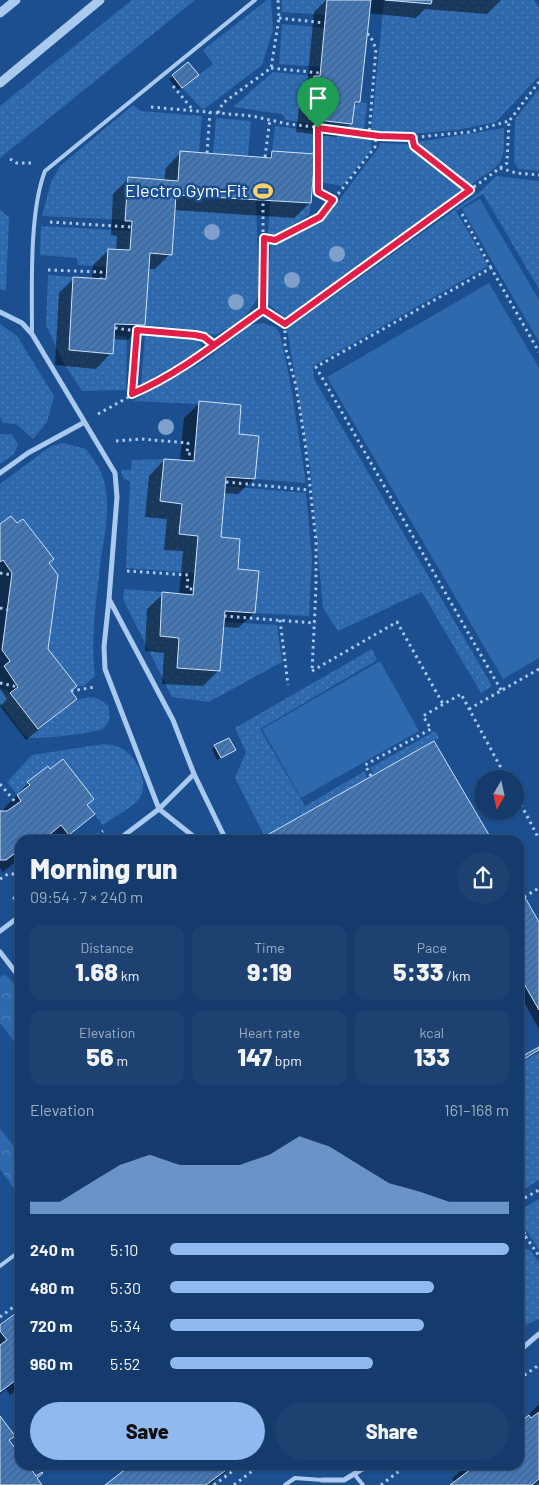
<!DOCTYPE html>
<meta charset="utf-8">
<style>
body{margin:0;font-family:Barlow,sans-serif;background:#1d4271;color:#f1f3f6;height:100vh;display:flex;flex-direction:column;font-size:19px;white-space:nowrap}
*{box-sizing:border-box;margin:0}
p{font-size:16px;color:#9dadc1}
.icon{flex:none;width:28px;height:28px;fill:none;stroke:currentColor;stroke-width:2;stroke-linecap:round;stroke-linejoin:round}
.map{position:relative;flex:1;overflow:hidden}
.sheet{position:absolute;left:15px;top:835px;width:509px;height:635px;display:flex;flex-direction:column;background:#143b6b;border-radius:15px;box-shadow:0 1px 4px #0004,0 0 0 1px #33557e}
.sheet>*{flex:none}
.needle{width:32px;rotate:189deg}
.buttons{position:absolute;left:474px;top:770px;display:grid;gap:10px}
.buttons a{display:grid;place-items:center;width:50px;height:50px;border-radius:50%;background:#143b6b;box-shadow:0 1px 4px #0004,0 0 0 1px #33557e;font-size:25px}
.pin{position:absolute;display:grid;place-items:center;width:42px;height:42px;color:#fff;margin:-51px -21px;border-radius:50% 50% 50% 0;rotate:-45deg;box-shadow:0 0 5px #0007}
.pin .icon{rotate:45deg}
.round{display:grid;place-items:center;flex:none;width:52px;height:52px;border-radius:26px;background:#1d4271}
.summary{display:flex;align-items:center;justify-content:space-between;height:85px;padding:0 15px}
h1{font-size:28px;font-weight:800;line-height:38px}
.stats{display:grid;grid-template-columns:repeat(3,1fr);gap:8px;height:85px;padding:5px 15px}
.stats div{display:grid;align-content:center;border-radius:12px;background:#1d4271;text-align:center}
.stats b{font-size:25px;font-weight:800}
.stats small{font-size:14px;font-weight:400}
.stats p{font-size:14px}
.chart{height:140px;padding:10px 15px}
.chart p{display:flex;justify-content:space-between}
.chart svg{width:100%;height:90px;margin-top:5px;fill:#90b9f0;opacity:.7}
.cta{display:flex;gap:10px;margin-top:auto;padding:10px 15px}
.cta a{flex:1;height:58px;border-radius:30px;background:#90b9f0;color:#111;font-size:20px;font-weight:800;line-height:58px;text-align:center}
.cta a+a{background:#1d4271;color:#f1f3f6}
ul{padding:0 15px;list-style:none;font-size:16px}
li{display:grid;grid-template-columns:80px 60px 1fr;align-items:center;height:38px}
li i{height:12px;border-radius:6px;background:#90b9f0}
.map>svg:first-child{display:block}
.green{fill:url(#green-dots)}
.forest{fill:url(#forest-crowns)}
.pitch{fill:#2e69ad}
.shadow{fill:#0007}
.building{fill:url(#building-hatch);stroke:#cfe3fa}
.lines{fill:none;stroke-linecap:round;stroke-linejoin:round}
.path{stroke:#a9c9ee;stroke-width:3;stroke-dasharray:2.5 4;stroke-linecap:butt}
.service{stroke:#a9c9ee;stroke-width:4}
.minor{stroke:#a9c9ee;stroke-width:5}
.tertiary{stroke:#a9c9ee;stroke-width:9}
.tree{fill:#7ea0ca}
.route-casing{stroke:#fff;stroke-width:10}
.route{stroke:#e11d48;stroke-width:6}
.labels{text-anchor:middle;stroke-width:5;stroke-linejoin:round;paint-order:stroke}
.poi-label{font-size:18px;fill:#fff;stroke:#1b4f8f;text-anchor:end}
</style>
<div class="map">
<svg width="539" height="1485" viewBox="0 0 539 1485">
<defs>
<pattern id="green-dots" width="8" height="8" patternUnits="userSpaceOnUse" patternTransform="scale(1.25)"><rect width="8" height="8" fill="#2e69ad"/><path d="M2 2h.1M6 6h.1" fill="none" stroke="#4d80b9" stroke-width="1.8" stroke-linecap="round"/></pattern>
<pattern id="forest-crowns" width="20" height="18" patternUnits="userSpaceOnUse" patternTransform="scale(1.25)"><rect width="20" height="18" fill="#2e69ad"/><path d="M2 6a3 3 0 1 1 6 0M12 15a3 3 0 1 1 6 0" fill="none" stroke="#4d80b9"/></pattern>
<pattern id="building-hatch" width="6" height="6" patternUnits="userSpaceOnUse" patternTransform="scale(1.25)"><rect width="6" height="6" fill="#4478b7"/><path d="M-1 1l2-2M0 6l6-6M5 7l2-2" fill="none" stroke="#486282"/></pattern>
</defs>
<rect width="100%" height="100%" fill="#1b4f8f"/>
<path class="green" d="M132,0H195L0,158V106Z
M267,0H271L273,30L262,65L203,110L182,88L213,64L203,50Z
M282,0H327L326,15L282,12Z
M384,0L431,4L432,0H534L539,8V76L496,122L457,130L412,134L371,132Z
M282,24L324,28L321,67L279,64Z
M273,72L314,76L309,119L352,123L355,102L367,103L364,131L286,120L282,114L233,107Z
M539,89V171L519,169L514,162L515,119Z
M133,105L141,111L202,116L199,153L180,151L178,181L128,177L126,220L42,216L51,182L60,166Z
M216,118L251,121L248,156L213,153Z
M275,126L316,131L315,154L272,151Z
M504,128C505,168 502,162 472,184H467L417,146L418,142Z
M322,132L371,139L372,149L342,186L320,182Z
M380,143L407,144L460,186L461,191L293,314L285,317L265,302L271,244L325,219L379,147Z
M496,176L539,181V289L483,194L456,211L488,266L313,366L314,379L492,686L481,693L422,592L338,631L323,608L310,467L287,329L481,191Z
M176,195L256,200L259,296L242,321L215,335L197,330L145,325L150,253L172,254Z
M270,200L311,203L309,215L275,236L268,234Z
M0,210L9,217L6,291L0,289Z
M41,226L131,231L130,250L108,249L107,267L78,265L77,258L40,255Z
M48,275L73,277L69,350L112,354L114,335L127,337L126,390L82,391L62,360L46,325Z
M263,323L275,327L280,334L290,381L306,483L255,479L259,438L239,434L241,405L200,401L199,404L133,401L204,361L251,325Z
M0,324L17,336L54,396L47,422L33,439L16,424L3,423L0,417Z
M145,336L195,339L200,342L202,347L199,352L141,385Z
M0,434H12L18,444L14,454L0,464Z
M64,443L86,449C92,457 99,466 102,475C112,500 105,533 101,558C97,596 90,638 95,676L84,686H77L48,649L58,575L49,563L54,559L23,519L17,523L11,516L0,524V484L51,446Z
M164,459L160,501L182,504L179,534L198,536L195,573L126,568L130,481L124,479L121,472L122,470H131L132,460Z
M225,486L306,493L312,559L309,616L255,613L259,571L238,569L240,539L221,537Z
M124,589L162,592L160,636L179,638L178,668L220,671L224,622L277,625L282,662L209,702L172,697L123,599Z
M372,649L377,660L260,729L305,806L365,771L367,779L265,837L235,778L246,752L235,728Z
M0,688L7,690L38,729C56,715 86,682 108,706C110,713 111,722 104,728C98,733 41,739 30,738L25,736L0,703Z
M435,731L439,738L374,774L370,768Z
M104,744C112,745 119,746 126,751C139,761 150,786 138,800C129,810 113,817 103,825L87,805L94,799L63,759L50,769L48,766L27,782L30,785L17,795L7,782L32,755Z
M539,1050V1180L519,1192V1062Z
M539,1199V1250L519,1220V1211Z
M519,1248L530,1250L539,1262V1319L519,1328V1278L522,1274L519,1270Z"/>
<path class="forest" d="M3,975C26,981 20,1030 20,1049L0,1023V977Z
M0,1129L20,1154V1197L0,1169Z"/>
<path class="pitch" d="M480,199L539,300V342L462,209Z
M489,283L539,368V658L503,679L327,377Z
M380,661L419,731L301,798L262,729Z"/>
<path class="shadow" d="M326,0H501L487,14L425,9L416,18L368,13L359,102L353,107L351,123L337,137L296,132L301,91L307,85L314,12Z
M188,64L194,78L178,90L169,79Z
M181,152L266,159L272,152L310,203L294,218L174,210L170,254L155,269H148L143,325L128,340L112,339L111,353L96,369L55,365L59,293L74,278L92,279L93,265L109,250L116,251L117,236L111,235L113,194L129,178L164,181L166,168Z
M200,403L238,435L254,479L238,494L223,493L220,538L237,570L254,613L238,628L222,627L219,670L203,686L162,684L164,653L145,651L147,609L163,594L179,595L183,551L164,550L167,519L145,517L149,476L164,460L180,461L184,418Z
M0,526L48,564L47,649L76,699L26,740L0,706L7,699L0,689Z
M215,746L234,750L217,760L212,749Z
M28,783L86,806L93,814L65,840H48L46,838L44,840H20V858L3,872L0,868V812L5,813L3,810Z
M519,889L539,924V1029L519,993Z
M539,1048V1052L519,1063V1060Z
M20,1312V1388L10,1395L6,1389L0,1394V1327Z
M539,1404V1482L535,1485H452L455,1483L452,1479L466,1465H519V1425Z
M133,1465H235L209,1485H107Z"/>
<path class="building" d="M327,0H371L360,102H355L352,124L309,119L314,76H320Z
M385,0H432L431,4Z
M188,62L199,75L182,88L172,75Z
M180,151L271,158L272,151L315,154L311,203L176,195L172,255L150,253L145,325L115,324L113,354L69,350L73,277L106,279L108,249L130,250L132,221H125L128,177L178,181Z
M199,401L241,405L239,434L259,436L255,479L226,477L221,537L240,539L238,569L259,571L255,613L225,611L220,671L177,668L179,638L160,636L162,592L193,595L198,536L179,534L182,504L160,501L164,459L194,461Z
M11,516L17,523L23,519L54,559L49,563L58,575L48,649L77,686L71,691L77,699L38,729L10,693L18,687L4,666L10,661L2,650L12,573L3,560L0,562V524Z
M229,738L236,750L221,758L214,745Z
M434,741L492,840H267L265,837L269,834Z
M63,759L94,799L87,805L95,814L69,835L61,825L43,840H20V857L18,858L14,854L6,860H0V811H7L17,804L21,801L17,795L30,785L27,782L48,766L50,769Z
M519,887L539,922V1010L519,975Z
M539,1047V1050L519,1062V1058Z
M20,1310V1377L0,1392V1345L7,1340L0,1331V1325Z
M539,1412V1479L532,1485H450L471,1469L469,1465H519V1423L529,1415L531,1418Z
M0,1416L15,1436L9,1440L15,1448L20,1444L16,1450L20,1455V1465H28L36,1476L42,1472L43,1473L37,1478L42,1485H0Z
M131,1465H233L206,1485H105Z"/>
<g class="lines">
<path class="path" d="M279,18L325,23
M367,34L370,35L376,49L369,134
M271,68L320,73
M173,86L193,110
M151,107L252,116L288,124L408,138L469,132L509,121
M218,113L223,103L271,68L279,18L278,0
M318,128V192L333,201
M412,137L414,146L470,190
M207,153L210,112
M265,157L270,119
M10,159L17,163H31
M500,168L516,173L539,175
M462,214L491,268
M50,222L131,227
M264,238L275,240L320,217L375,147L376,135
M48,270L101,272V279
M263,310V200
M285,324V346L296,386L305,442L316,541V587L312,672
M115,328L137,331
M132,395L137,331L195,335L204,337L214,345
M98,414L201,357L214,345L263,310L285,324L507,163L509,121L539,82
M116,441L141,439L188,443L187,454H195
M226,482L309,490
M127,571L188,575L187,589H193
M0,573L12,575
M0,608L8,610
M224,616L315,623
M280,620L288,685
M312,671L397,622L443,704
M0,683L18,687
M501,690L316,367L491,268L539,352
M71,691L95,687
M469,709L539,669
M371,776L365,765L431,729L423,716L461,694L507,779
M0,784L17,804
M515,793L539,839
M92,840L103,831
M0,879L8,874H20
M524,897L539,888
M13,899L20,894
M519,1201L539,1190
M519,1220L526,1237L519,1241
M519,1235L526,1237L539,1256
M0,1317L20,1302
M519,1379L539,1365
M214,1485L241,1465
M234,1485L260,1465
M381,1485L407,1465"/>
<path class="service" d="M32,334C32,288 29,212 45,171L255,0
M0,1266L20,1251
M355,1475L363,1485
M285,1485L295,1478L322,1480"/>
<path class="minor" d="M0,312L22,323L32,334L115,473L117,497L109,599L173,720L194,774L226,840
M0,473L28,453L83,423
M109,599L104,647L105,669L159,809L198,840
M118,840L159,809L194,774
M0,931L20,916
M0,952L20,978
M519,1339L524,1346
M519,1351L539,1334
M322,1480H344L369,1465"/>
<path class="tertiary" d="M0,13L16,0
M0,83L100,0"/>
</g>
<g class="tree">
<circle cx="212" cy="232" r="8"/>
<circle cx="337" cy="254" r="8"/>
<circle cx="292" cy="280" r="8"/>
<circle cx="236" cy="302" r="8"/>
<circle cx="166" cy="427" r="8"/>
</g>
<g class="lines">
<defs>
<path id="route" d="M318,128V192L333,200L320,217L275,240L264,238L263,310C219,341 181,373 132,394L137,330L195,335L204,337L214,345L263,310L285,324L470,190L414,146L412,137L379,136L318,128"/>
</defs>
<use href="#route" class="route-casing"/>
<use href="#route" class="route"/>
</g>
<defs>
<symbol id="stadium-bare" viewBox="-9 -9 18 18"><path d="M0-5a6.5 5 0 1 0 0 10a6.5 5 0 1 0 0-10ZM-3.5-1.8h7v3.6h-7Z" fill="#ffd166" stroke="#1b4f8f" stroke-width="2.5" paint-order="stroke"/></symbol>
</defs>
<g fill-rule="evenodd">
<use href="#stadium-bare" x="249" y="177" width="28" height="28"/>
</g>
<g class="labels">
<g class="poi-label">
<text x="248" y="197">Electro Gym-Fit</text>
</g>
</g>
</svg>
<div class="buttons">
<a><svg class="needle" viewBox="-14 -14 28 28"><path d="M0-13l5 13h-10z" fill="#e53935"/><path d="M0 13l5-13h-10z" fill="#9dadc1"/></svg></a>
</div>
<div class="pin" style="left:318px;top:128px;background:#1e9e55"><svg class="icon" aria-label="arrive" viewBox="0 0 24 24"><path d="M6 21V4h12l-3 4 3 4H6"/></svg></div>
<section class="sheet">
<div class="summary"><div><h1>Morning run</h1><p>09:54 · 7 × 240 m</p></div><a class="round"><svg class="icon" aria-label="share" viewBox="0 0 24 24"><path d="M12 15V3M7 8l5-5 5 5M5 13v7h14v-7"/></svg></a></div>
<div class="stats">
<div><p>Distance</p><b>1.68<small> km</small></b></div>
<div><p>Time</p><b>9:19</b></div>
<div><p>Pace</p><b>5:33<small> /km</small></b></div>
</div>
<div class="stats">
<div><p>Elevation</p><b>56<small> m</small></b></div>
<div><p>Heart rate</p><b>147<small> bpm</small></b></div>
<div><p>kcal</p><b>133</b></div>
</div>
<div class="chart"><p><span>Elevation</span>161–168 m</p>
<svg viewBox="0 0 160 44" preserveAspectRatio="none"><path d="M0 44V38L10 38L20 29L30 20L40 15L50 20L60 20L70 20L80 15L90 6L100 11L110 20L120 29L130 33L140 38L150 38L160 38V44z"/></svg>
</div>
<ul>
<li><b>240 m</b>5:10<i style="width:100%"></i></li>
<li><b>480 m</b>5:30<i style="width:78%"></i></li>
<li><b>720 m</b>5:34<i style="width:75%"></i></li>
<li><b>960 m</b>5:52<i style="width:60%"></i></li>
</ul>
<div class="cta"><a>Save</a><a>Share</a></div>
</section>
</div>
